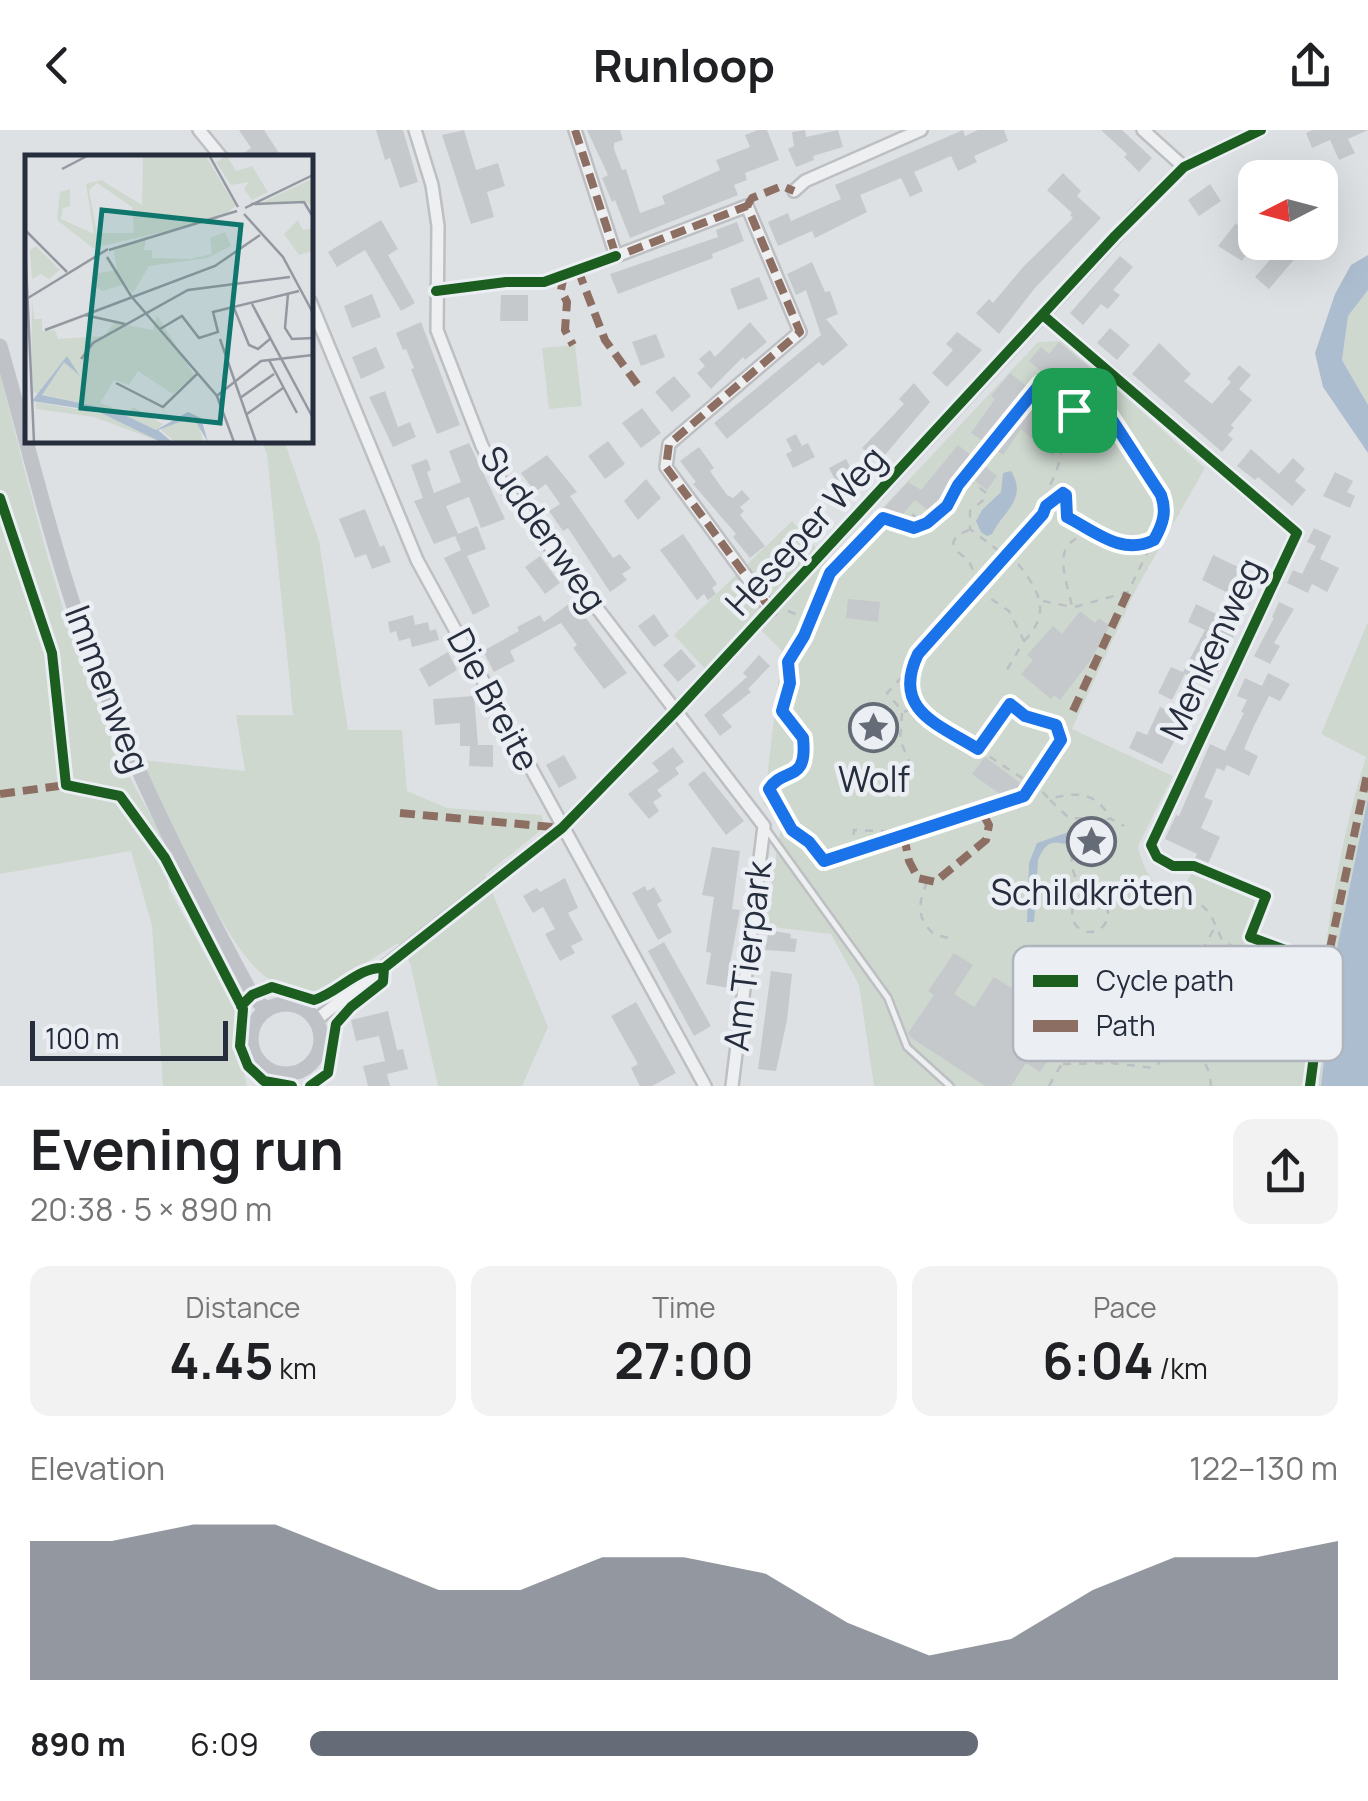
<!DOCTYPE html>
<meta charset="utf-8">
<style>
body{margin:0;font-family:Manrope,sans-serif;background:#f2f2f2;color:#202124;height:100vh;display:flex;flex-direction:column;font-size:38px;white-space:nowrap}
*{box-sizing:border-box;margin:0}
p{font-size:32px;color:#757577}
.icon{flex:none;width:55px;height:55px;fill:none;stroke:currentColor;stroke-width:2;stroke-linecap:round;stroke-linejoin:round}
.map{position:relative;height:956px;overflow:hidden}
.side{display:flex;flex-direction:column;background:#fff;flex:1}
.side>*{flex:none}
.needle{width:65px;rotate:264deg}
.buttons{position:absolute;left:1238px;top:30px;display:grid;gap:20px}
.buttons a{display:grid;place-items:center;width:100px;height:100px;border-radius:20px;background:#fff;box-shadow:0 10px 40px #0002;font-size:50px}
.scale{position:absolute;left:30px;bottom:25px;width:198px;box-sizing:border-box;padding-left:10px;border:5px solid #262d3d;border-top:0;font-size:28px;line-height:35px;white-space:nowrap;color:#262d3d;-webkit-text-stroke:8px #ebeff4;paint-order:stroke}
.pin{position:absolute;display:grid;place-items:center;width:85px;height:85px;color:#fff;margin:-42px;border-radius:20px;box-shadow:0 5px 15px #0006}
.round{display:grid;place-items:center;flex:none;width:105px;height:105px;border-radius:20px;background:#f2f2f2}
.headline{display:flex;align-items:center;justify-content:space-between;height:170px;padding:0 30px}
h1{font-size:55px;font-weight:700;line-height:75px}
.stats{display:grid;grid-template-columns:repeat(3,1fr);gap:15px;height:170px;padding:10px 30px}
.stats div{display:grid;align-content:center;border-radius:20px;background:#f2f2f2;text-align:center}
.stats b{font-size:50px;font-weight:700}
.stats small{font-size:28px;font-weight:400}
.stats p{font-size:28px}
.chart{height:280px;padding:20px 30px}
.chart p{display:flex;justify-content:space-between}
.chart svg{width:100%;height:180px;margin-top:10px;fill:#666c77;opacity:.7}
ul{padding:0 30px;list-style:none;font-size:32px}
li{display:grid;grid-template-columns:160px 120px 1fr;align-items:center;height:75px}
li i{height:25px;border-radius:12px;background:#666c77}
header{display:flex;justify-content:space-between;align-items:center;height:130px;padding:0 30px;background:#fff;font-size:45px;font-weight:700}
.map>svg:first-child{display:block}
.green{fill:#ced8cf}
.water{fill:#acbdd0}
.building{fill:#c6c9cc}
.lines{fill:none;stroke-linecap:round;stroke-linejoin:round}
.lane-casing{stroke:#bdbfc2;stroke-width:10}
.street-casing{stroke:#bdbfc2;stroke-width:16}
.path{stroke:#bebfc4;stroke-width:2.5;stroke-dasharray:8 8;stroke-linecap:butt}
.lane{stroke:#eeeff1;stroke-width:5}
.street{stroke:#eeeff1;stroke-width:11}
.secondary{stroke:#bfc2c7;stroke-width:15}
.quiet{stroke:#8d6e63;stroke-width:8;stroke-dasharray:15 8;stroke-linecap:butt}
.cycleway-casing{stroke:#ebeff4;stroke-width:16}
.cycleway{stroke:#1b5e20;stroke-width:10}
.route-casing{stroke:#fff;stroke-width:20}
.route{stroke:#1a73e8;stroke-width:12}
.labels{text-anchor:middle;stroke-width:9;stroke-linejoin:round;paint-order:stroke}
.street-label{font-size:35px;fill:#262d3d;stroke:#ebeff4}
.poi-label{font-size:35px;fill:#262d3d;stroke:#ebeff4}
.inset-road{fill:none;stroke:#9499a1;stroke-width:2.5}
.view{fill:#0f766e;fill-opacity:0.15;stroke:#0f766e;stroke-width:5}
.inset-edge{fill:none;stroke:#262d3d;stroke-width:5}
.key{fill:#ebeff4;stroke:#b0b5bd;stroke-width:2.5}
.key-label{font-size:28px;fill:#262d3d}
</style>
<header><svg class="icon" aria-label="back" viewBox="0 0 24 24"><path d="M15 5l-7 7 7 7"/></svg>Runloop<svg class="icon" aria-label="share" viewBox="0 0 24 24"><path d="M12 15V3M7 8l5-5 5 5M5 13v7h14v-7"/></svg></header>
<div class="map">
<svg width="1368" height="956" viewBox="0 0 1368 956">
<rect width="100%" height="100%" fill="#dee1e4"/>
<path class="green" d="M1368,160V275L1342,230L1348,186Z
M1063,211L1205,338L1135,461L1072,599L1173,646L1138,716C1143,747 1173,786 1193,740L1261,769L1245,809L1323,837L1303,956H874L859,855L831,804L764,796L781,697L764,674L782,521L753,492L706,540L674,505L792,391L830,434L1038,212Z
M575,215L582,276L549,279L542,218Z
M0,243C34,375 64,512 124,635C139,667 158,697 175,728L168,757L235,878L238,890L235,907L247,956H163L152,796L131,721L0,744Z
M261,310H284L319,411L348,600H402L407,661L447,678L542,685L544,698L485,745L548,897L522,956H438L410,833L398,813L321,861C304,862 284,858 269,849C229,826 163,677 142,630L245,641L236,585H293L267,324Z
M1368,492V668L1338,813L1321,956H1313L1329,834L1324,832C1332,763 1345,694 1366,627L1321,604Z"/>
<path class="water" d="M1368,125V160L1348,186L1342,230L1368,275V323L1323,257L1315,223L1335,164L1351,135Z
M1011,341C1028,369 1004,380 992,404L987,406L981,402L976,391L982,380L1001,362L1003,343Z
M1368,668V956H1321L1338,813Z
M1111,695L1112,700L1105,713C1098,714 1085,717 1080,717C1063,717 1050,701 1038,730L1034,792H1027L1029,733L1037,713L1069,702H1082L1087,697Z"/>
<path class="building" d="M239,0H264L279,23L272,28H236L251,18Z
M376,0H403L418,52L400,58L390,28L385,30Z
M464,0L476,40L498,33L505,56L487,62L494,87L471,94L442,5Z
M587,0H620L623,10L614,13V19L622,40L626,39L640,83L665,74L662,66L720,40L716,30L750,17L745,5L758,0H767L779,30L745,43L747,50L734,55L738,65L630,108L615,70L612,72L602,48L608,45Z
M805,0L806,7L838,0L843,17L813,26L814,30L796,37L788,19L794,16L792,2Z
M963,0L965,6L978,0H1004L1008,11L974,26L977,32L958,41L951,26L914,42L923,61L910,67L901,48L860,65L867,82L815,108L812,101L778,116L768,92L788,83L791,91L841,69L835,55Z
M1101,0H1122L1152,28L1139,42L1124,27L1127,24Z
M1312,0H1368L1348,9L1355,23L1339,30L1330,10L1312,18L1306,3Z
M1063,43L1081,61L1077,66L1101,88L1035,158L999,204L976,183L989,169L993,173L1023,137L1073,88L1070,85L1072,83L1047,60Z
M1210,54L1221,71L1199,86L1188,70Z
M381,90L398,119L388,125L415,173L401,181L365,120L337,137L328,122Z
M737,92L744,111L712,124L713,128L618,164L610,144L718,107L716,100Z
M1236,93L1252,116L1242,131L1218,116Z
M1283,115L1297,126L1269,159L1255,147Z
M1120,126L1133,137L1113,160L1120,165L1108,179L1101,174L1083,195L1070,183Z
M812,132L825,162L830,161L838,184L826,189L848,215L823,236L819,232L727,309L714,293L821,205L806,160L796,165L787,144Z
M759,147L768,169L738,180L730,159Z
M372,164L381,187L352,198L344,176Z
M501,165H528V191H500Z
M421,192L460,295L437,304L411,239L414,238L406,219L403,220L396,203Z
M750,192L767,212L745,230L743,227L711,259L697,243L705,236L699,229L710,220L715,227Z
M1110,198L1130,215L1117,230L1097,213Z
M957,202L982,220L947,257L932,243L953,220L946,214Z
M656,204L665,227L641,236L632,212Z
M1059,212L1113,258L1106,267L1083,250L1070,265L1029,231L1041,217L1049,224Z
M1159,213L1191,244L1184,251L1212,274L1231,252L1227,249L1239,235L1251,245L1239,259L1252,270L1231,295L1234,298L1228,305L1233,309L1222,322L1132,244Z
M376,217L385,238L361,249L352,227Z
M1010,243L1064,286L1053,326L1021,299L1003,325L971,303L995,269L991,266Z
M674,246L691,266L672,282L655,262Z
M914,253L930,272L878,333L862,318L904,274L899,269Z
M385,261L398,297L410,292L416,307L393,317L369,267Z
M642,278L661,303L641,318L622,293Z
M796,304L802,316L808,313L815,327L793,338L786,324L792,321L786,309Z
M608,311L625,334L605,349L588,326Z
M469,313L505,389L481,398L469,367L446,376L458,404L477,396L486,419L467,426L490,476L473,485L444,428L461,420L455,406L434,414L414,371L423,368L411,335L427,329L431,340L427,342L434,363L461,352L449,321Z
M958,315L997,346L987,360L962,341L929,381L915,370L898,390L884,378L908,352L921,360Z
M699,317L714,338L710,341L727,365L733,368L742,360L750,369L740,377L744,381L740,385L765,416L750,428L733,407L736,404L693,354L696,352L680,331Z
M1251,319L1279,344L1293,328L1305,339L1295,351L1306,360L1292,376L1258,347L1255,350L1237,336Z
M547,325L577,362L570,366L613,428L620,424L631,438L622,444L627,450L610,462L568,398L563,401L549,381L560,374L546,354L535,362L521,343Z
M846,329L862,359L844,368L829,338Z
M1335,342L1353,351L1347,362L1355,366L1350,378L1323,366Z
M646,349L661,368L638,390L624,371Z
M365,379L380,417L384,415L391,432L372,439L366,424L355,428L339,389Z
M1314,398L1331,406L1320,429L1339,438L1327,462L1312,454L1308,463L1287,453L1293,440L1302,444L1316,416L1307,412Z
M683,404L717,454L712,458L716,464L708,470L704,464L697,470L660,420Z
M1213,425L1240,438L1228,463L1202,450Z
M540,426L560,453L545,464L525,437Z
M848,469L880,472L878,492L846,488Z
M573,471L627,543L604,559L573,518L577,515L561,493L510,521L515,531L494,542L483,521L519,501L517,497L540,485L544,492Z
M1279,472L1294,479L1274,513L1280,516L1270,534L1254,526L1274,488L1272,487Z
M1196,474L1239,495L1210,556L1185,544L1172,570L1158,563L1171,537L1183,542L1205,500L1188,492Z
M1080,481L1095,493L1099,488L1110,496L1090,531L1060,570L1054,565L1051,569L1021,544L1033,530L1027,525L1053,496L1062,504Z
M654,484L669,506L654,517L638,496Z
M413,485L415,495L428,492L430,501L436,499L439,510L412,517L410,508L399,511L396,501L390,503L388,492Z
M681,519L696,536L678,552L663,535Z
M448,522L457,540L429,557L419,539Z
M759,525L770,536L748,559L751,562L722,585L732,597L720,606L704,585L747,547L743,543Z
M1268,543L1290,554L1280,571L1269,566L1253,598L1244,619L1258,626L1249,646L1227,635L1224,641L1217,638L1204,667L1213,671L1201,698L1220,707L1207,736L1194,730L1197,724L1165,709L1176,685L1179,686L1210,614L1225,621L1244,583L1241,582L1247,570L1237,566L1245,548L1262,556Z
M474,566L478,615H493V637L469,636L470,616H460V593L435,595L433,569Z
M1160,577L1186,589L1162,634L1129,618L1137,601L1147,605Z
M673,617L684,632L675,638L679,644L657,660L662,666L653,672L659,681L649,689L628,664L659,641L652,633Z
M564,625L577,648L559,658L546,635Z
M985,627L1023,655L1017,664L1010,659L1004,667L972,644Z
M704,641L744,691L726,705L688,654Z
M712,717L740,721L732,779L740,780L729,839H732L729,858L706,854L711,823L706,822L714,767L702,765Z
M565,748L578,778L568,783L583,810L571,816L575,823L560,831L545,804L555,799L543,777L533,783L523,766L537,758L540,762Z
M645,756L647,761L654,757L662,771L657,774L672,802L658,810L632,763Z
M769,800L791,804L790,808L797,809L795,822L765,820Z
M664,812L711,896L694,906L648,821Z
M954,823L973,835L954,864L974,877L994,847L1018,862L1034,837L1081,868L1071,882L1066,879L1054,898L1065,905L1040,942L1026,933L1011,956H985L910,907L908,903L934,865L928,861Z
M771,841L792,844L787,890L776,941L758,939Z
M636,872L676,943L652,956H640L631,938L638,934L611,886Z
M388,881L397,920L403,919L408,939L387,944L390,956H368L363,936L385,931L379,906L356,911L351,890Z"/>
<g class="lines">
<defs>
<path id="lane" d="M766,699L888,868L907,917L950,956"/>
<path id="street" d="M199,0L222,28
M415,0L432,55L438,96L437,200L482,316L505,358L764,696L732,956
M575,0L616,126L747,76L800,202L669,314L666,337L771,480
M1143,0L1184,37
M794,61L805,51L921,0
M310,171L417,430L705,956
M1044,186L1297,403L1151,715L1157,727L1173,736
M316,890L562,698L677,580L1138,82L1184,37L1261,0"/>
</defs>
<use href="#lane" class="lane-casing"/>
<use href="#street" class="street-casing"/>
<path class="path" d="M1074,280L1040,254L958,355L947,377L927,393L914,398L883,387L826,448L805,506L789,532L790,553L782,581L803,608C808,655 784,636 769,659L792,700L809,711L820,729L830,731L996,673C1031,669 1046,639 1061,609L1056,595L1025,587L1009,574L978,619L1025,650C1035,656 1042,660 1049,669C1078,661 1096,662 1111,689
M1063,317L1081,318
M967,348L985,362L986,368L970,381V399L1004,425
M899,391L910,383L924,392
M969,400L957,405L953,413L958,422L969,431L979,454
M978,460L1009,481L1024,511L1005,543
M1043,471L1072,477C1066,446 1048,410 1092,404
M1075,477L1128,462L1153,411
M788,481L808,489
M1024,511C1058,477 1031,451 1008,421C1025,402 1042,375 1063,363L1066,365L1067,387L1094,403L1133,418C1196,402 1151,349 1130,319C1119,303 1112,278 1091,273C1061,280 1065,311 1058,336C1054,350 1045,360 1046,376
M913,535L887,563L903,582L916,578
M902,583L900,610L909,631
M978,619L923,585L912,568L909,548L918,523L1007,422
M1050,670L1069,688L1111,689L1124,696
M787,687L798,683
M1076,692L1071,735L1082,766
M853,721L854,700L910,702
M927,752C918,774 916,789 935,805L954,809
M1072 784a18 18 0 1 1 36 0a18 18 0 1 1-36 0Z
M1102,771L1123,755L1135,752L1143,754L1154,764L1197,771L1210,783L1222,810L1241,822L1240,835L1207,890L1195,892L1183,909
M1217,825L1223,813
M1194,835L1215,797
M1164,885L1174,895
M1171,901C1193,917 1209,927 1211,956
M1105,904H1109L1110,909H1105Z
M1098,914L1114,916L1117,898L1101,896L1096,924L1113,927L1114,916
M1151,914L1164,917
M1104,932L1107,910
M1063,934L1111,933L1154,938L1159,933L1186,866V856L1180,849L1162,853L1129,883L1118,888L1091,883
M1049,956L1097,873"/>
<use href="#lane" class="lane"/>
<use href="#street" class="street"/>
<path class="secondary" d="M0,216C26,306 47,398 77,486C123,619 185,742 252,865L266,880
M251 909a35 35 0 1 1 70 0a35 35 0 1 1-70 0Z"/>
<path class="quiet" d="M575,0L616,126
M747,76L752,68L782,56L794,61
M607,130L747,76L800,202L669,314L666,337L771,480
M578,140L605,210L640,258
M564,145L561,160L567,172L565,200L573,215
M1073,581L1128,462
M0,664L66,655L74,656
M400,683L562,698
M904,706L909,731L918,748L935,752L986,710L989,695L980,679
M1325,842L1368,640"/>
<defs>
<path id="cycleway" d="M436,161L506,152H544L616,126
M1044,186L1297,403L1151,715L1157,727L1173,736H1194L1266,766L1250,807L1326,835L1310,956
M0,368L52,523L66,655L120,666L165,728L243,879L240,916L248,936L264,951L292,956
M384,838L562,698L677,580L1115,106L1184,37L1261,0
M241,876L252,865L272,857L314,870C338,863 359,836 384,838
M310,956L328,943L336,894L351,877L383,852L384,838"/>
</defs>
<use href="#cycleway" class="cycleway-casing"/>
<use href="#cycleway" class="cycleway"/>
</g>
<g class="lines">
<defs>
<path id="route" d="M1040,254L1074,280L1091,273L1105,279L1161,365C1167,382 1163,394 1154,410C1122,426 1096,402 1067,387L1066,365L1063,363L1046,376L1043,384L918,524C891,580 938,594 978,619L1010,574L1025,586L1056,595L1061,610L1024,666L824,731L809,712L792,700L769,659C784,636 808,654 803,608L782,581L790,553L788,532L804,506L830,443L883,388L914,398L927,393L947,376L958,355Z"/>
</defs>
<use href="#route" class="route-casing"/>
<use href="#route" class="route"/>
</g>
<defs>
<symbol id="sight-ring" viewBox="-11 -11 22 22"><circle r="9.5" fill="#ebeff4" stroke="#666c77" stroke-width="1.5"/><path d="M0-6L1.8-2.2L6-1.7L2.9 1.2L3.7 5.4L0 3.3L-3.7 5.4L-2.9 1.2L-6-1.7L-1.8-2.2Z" fill="#666c77"/></symbol>
</defs>
<g fill-rule="evenodd">
<use href="#sight-ring" x="846" y="570" width="55" height="55"/>
<use href="#sight-ring" x="1064" y="684" width="55" height="55"/>
</g>
<g class="labels">
<g class="street-label">
<text transform="translate(543 399) rotate(55)" y="12">Suddenweg</text>
<text transform="translate(806 401) rotate(-47)" y="12">Heseper Weg</text>
<text transform="translate(1212 519) rotate(-65)" y="12">Menkenweg</text>
<text transform="translate(107 559) rotate(69)" y="12">Immenweg</text>
<text transform="translate(493 570) rotate(62)" y="12">Die Breite</text>
<text transform="translate(748 826) rotate(-83)" y="12">Am Tierpark</text>
</g>
<g class="poi-label">
<text x="874" y="662">Wolf</text>
<text x="1092" y="775">Schildkröten</text>
</g>
</g>
<g transform="translate(25 25)">
<rect width="288" height="288" fill="#dee1e4"/>
<path d="M123,0H180L211,51L193,64L68,93L32,65L35,37L45,34V51L38,53L36,64L69,79L61,29L76,25L117,50L118,2ZM72,28L107,52L109,78H72L64,35ZM202,1L211,16L227,11L243,37L227,45L219,34L224,27L206,30L191,7ZM287,24V52L279,46L229,51ZM273,65L278,75L288,73L287,96L274,100L259,79ZM200,77L206,91L182,103L124,111L108,138L100,129L78,136L67,129L68,119L92,115L89,96L122,81L119,95H127V103L165,104L187,99L185,83ZM11,91L35,115L24,124L16,119L7,124L5,95ZM7,143L9,164H17V176L30,175L33,184L79,181L89,168L128,175L132,160L169,220L148,239L113,216L104,230L89,225L75,248L104,258L108,252L138,269L131,275L89,255L6,237ZM11,247L84,260L136,287L69,262L11,254ZM162,261L174,269L178,287H150L135,274Z" fill="#ced8cf" fill-rule="evenodd"/>
<path d="M42,201L55,221L39,207L17,240L89,255L131,275L163,257L176,263L183,287L168,262L133,275L147,287H136L72,256L7,246Z" fill="#acbdd0"/>
<path class="inset-road" d="M184,0L213,52M37,14L64,0M226,49L279,47L288,62M220,53L288,20M219,59L258,102L288,158M0,75L42,117M0,87L9,287M84,95L212,56M82,102L106,141L192,241L209,287M263,139L260,173L267,184L288,183M3,143L83,94M227,149L288,263M209,153L224,190L233,194L245,184M60,160L190,111L235,80M135,174L157,161L174,183L193,177L188,157L274,136M20,175L60,160L100,169M195,184L231,287M56,204L68,188L163,135L265,122M244,205L272,258M91,228L138,252L173,218M193,240L236,206L288,200M215,243L249,219M222,259L258,233"/>
<path class="view" d="M77,55L216,70L195,268L56,253Z"/>
<rect width="288" height="288" class="inset-edge"/>
</g>
<rect x="1013" y="816" width="330" height="115" rx="15" class="key"/>
<rect x="1033" y="845" width="45" height="12" fill="#1b5e20"/>
<rect x="1033" y="890" width="45" height="12" fill="#8d6e63"/>
<g class="key-label">
<text x="1096" y="861">Cycle path</text>
<text x="1096" y="906">Path</text>
</g>
</svg>
<div class="buttons">
<a><svg class="needle" viewBox="-14 -14 28 28"><path d="M0-13l5 13h-10z" fill="#e53935"/><path d="M0 13l5-13h-10z" fill="#757577"/></svg></a>
</div>
<div class="scale">100 m</div>
<div class="pin" style="left:1074px;top:280px;background:#1e9e55"><svg class="icon" aria-label="arrive" viewBox="0 0 24 24"><path d="M6 21V4h12l-3 4 3 4H6"/></svg></div>
</div>
<section class="side">
<div class="headline"><div><h1>Evening run</h1><p>20:38 · 5 × 890 m</p></div><a class="round"><svg class="icon" aria-label="share" viewBox="0 0 24 24"><path d="M12 15V3M7 8l5-5 5 5M5 13v7h14v-7"/></svg></a></div>
<div class="stats">
<div><p>Distance</p><b>4.45<small> km</small></b></div>
<div><p>Time</p><b>27:00</b></div>
<div><p>Pace</p><b>6:04<small> /km</small></b></div>
</div>
<div class="chart"><p><span>Elevation</span>122–130 m</p>
<svg viewBox="0 0 160 44" preserveAspectRatio="none"><path d="M0 44V10L10 10L20 6L30 6L40 14L50 22L60 22L70 14L80 14L90 18L100 30L110 38L120 34L130 22L140 14L150 14L160 10V44z"/></svg>
</div>
<ul>
<li><b>890 m</b>6:09<i style="width:65%"></i></li>
</ul>
</section>
